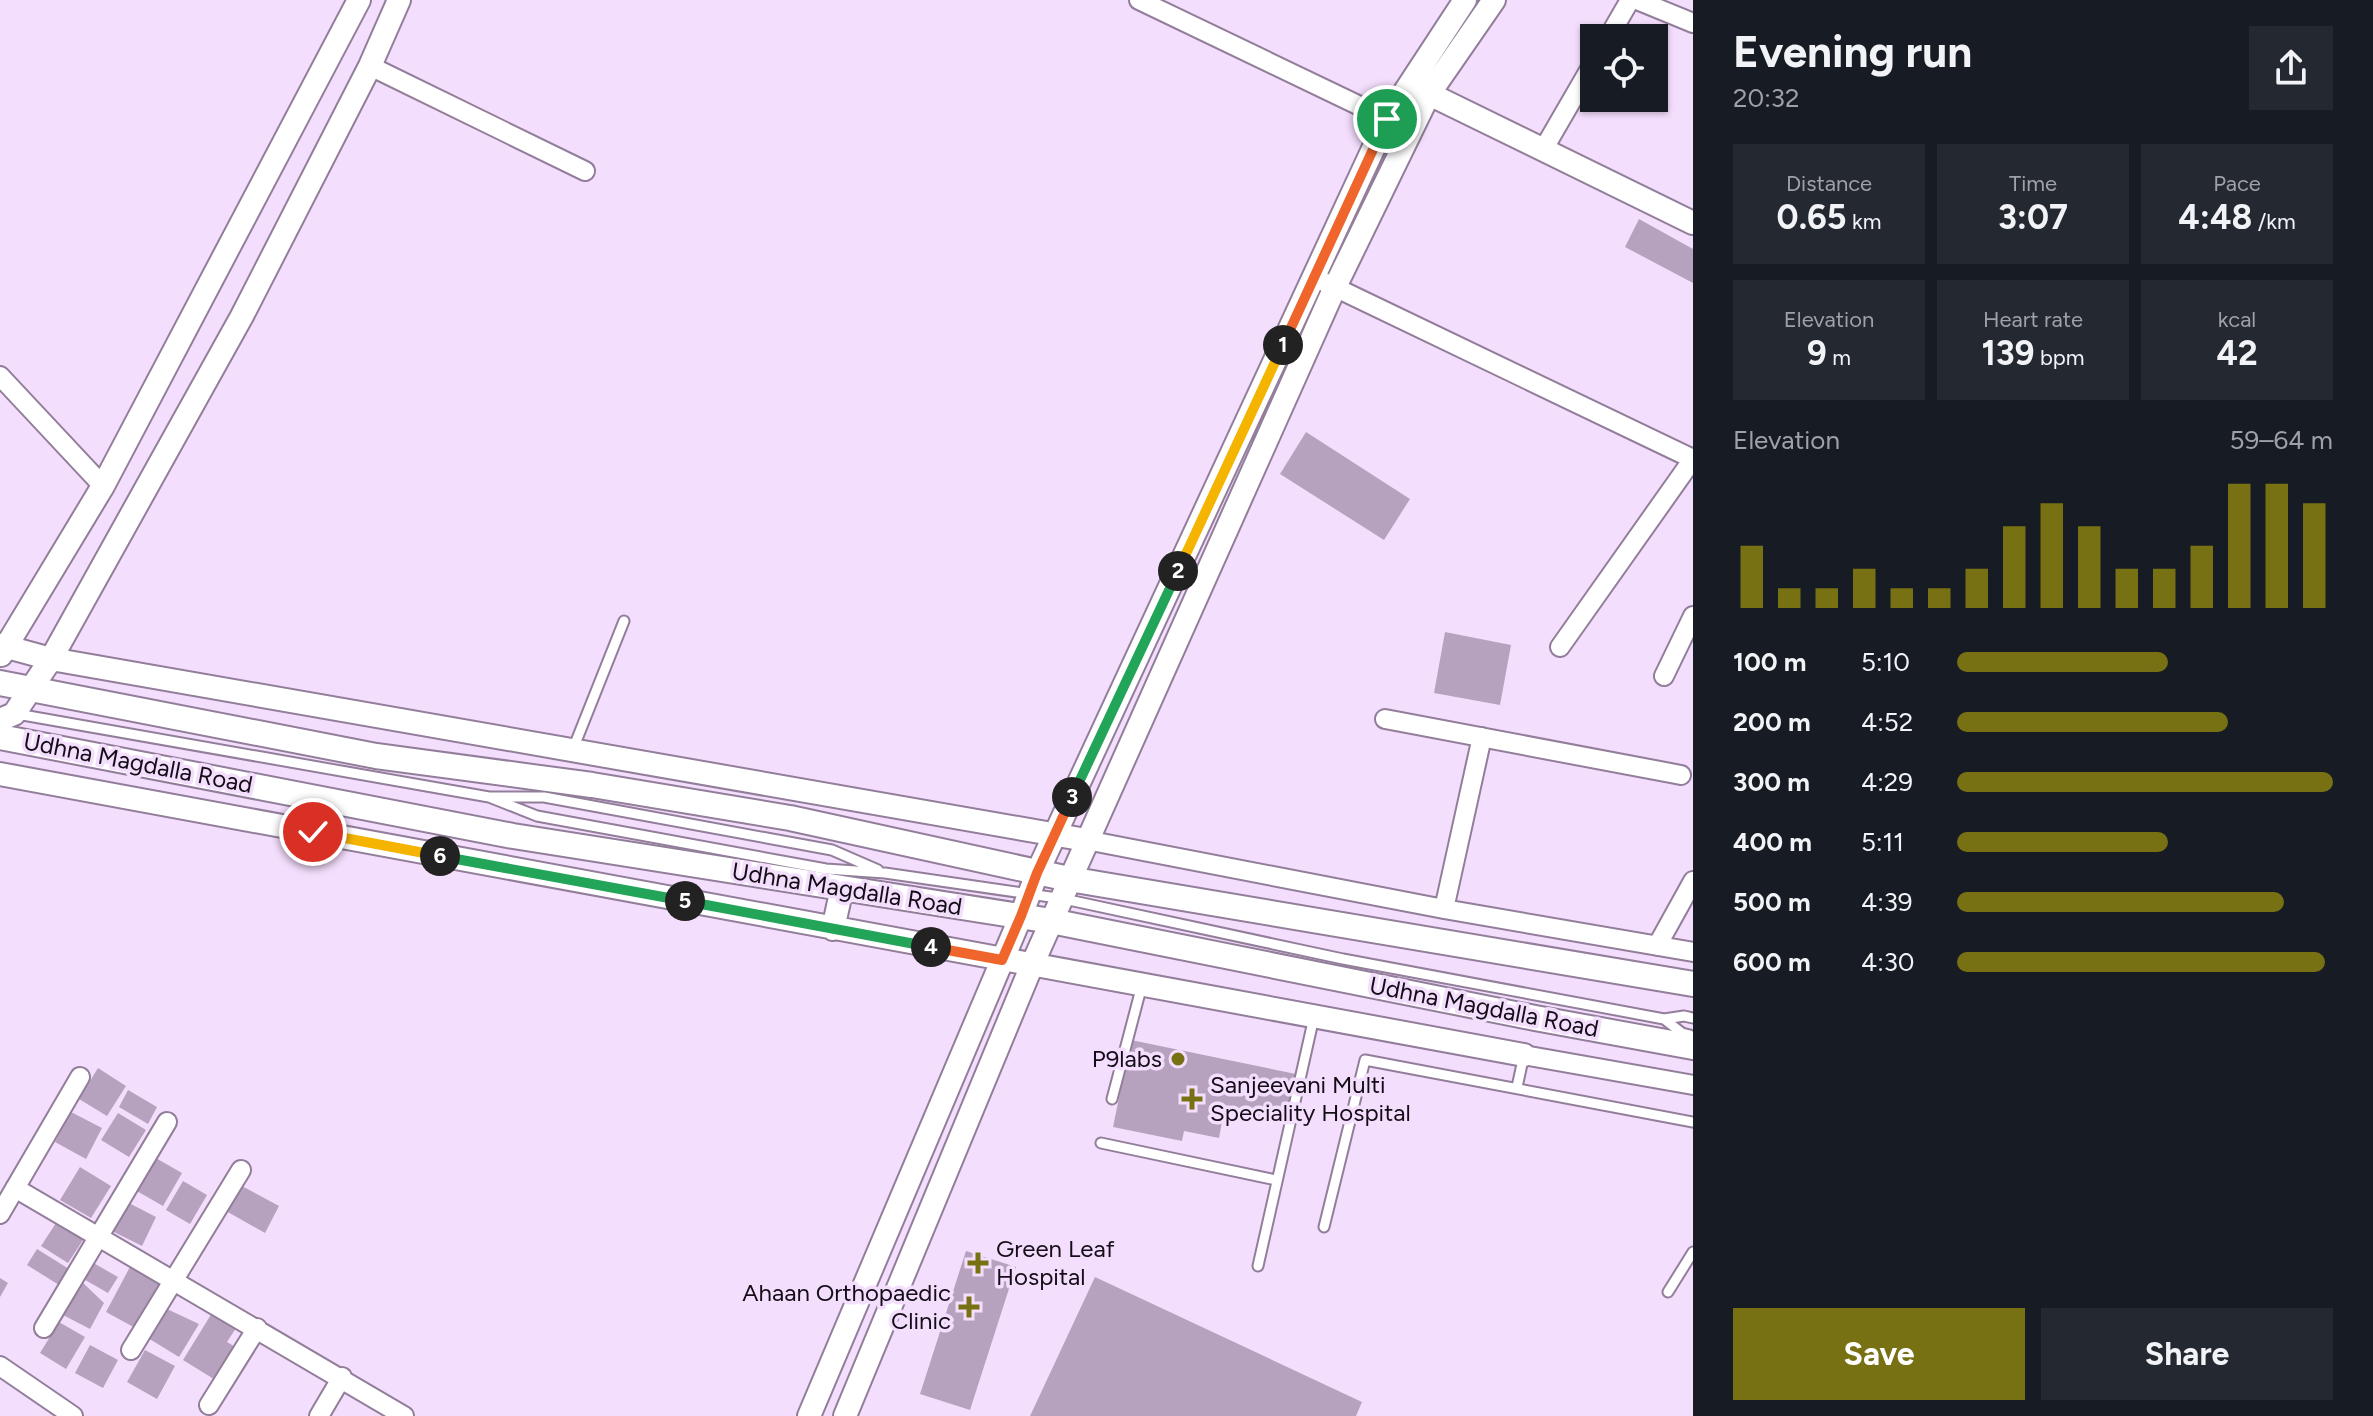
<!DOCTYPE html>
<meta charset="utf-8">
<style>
body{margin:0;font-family:Figtree,sans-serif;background:#242831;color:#f1f3f6;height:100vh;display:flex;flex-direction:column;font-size:30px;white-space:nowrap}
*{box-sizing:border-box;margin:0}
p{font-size:26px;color:#9ea1a6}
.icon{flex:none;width:44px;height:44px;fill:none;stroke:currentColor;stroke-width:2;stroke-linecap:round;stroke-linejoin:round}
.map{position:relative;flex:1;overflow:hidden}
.details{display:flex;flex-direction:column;background:#171b24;width:680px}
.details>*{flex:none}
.controls{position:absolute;left:1580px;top:24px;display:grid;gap:16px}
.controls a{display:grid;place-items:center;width:88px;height:88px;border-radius:0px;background:#171b24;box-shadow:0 2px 6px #0004;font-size:40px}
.pin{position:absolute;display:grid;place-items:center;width:68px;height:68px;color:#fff;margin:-34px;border:4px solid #fff;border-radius:50%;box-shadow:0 2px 8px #0007}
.km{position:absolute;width:40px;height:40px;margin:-20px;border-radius:50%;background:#222;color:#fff;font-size:22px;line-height:40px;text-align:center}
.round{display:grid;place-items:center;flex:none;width:84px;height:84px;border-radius:0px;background:#242831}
.head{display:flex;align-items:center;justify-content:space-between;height:136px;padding:0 40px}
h1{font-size:44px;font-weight:700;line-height:60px}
.stats{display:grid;grid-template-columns:repeat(3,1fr);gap:12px;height:136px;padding:8px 40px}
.stats div{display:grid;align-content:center;border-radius:0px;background:#242831;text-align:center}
.stats b{font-size:34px;font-weight:700}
.stats small{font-size:22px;font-weight:400}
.stats p{font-size:22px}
.chart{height:224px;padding:16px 40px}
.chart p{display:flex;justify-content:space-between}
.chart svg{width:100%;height:144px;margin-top:8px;stroke:#777113;stroke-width:6}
.cta{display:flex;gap:16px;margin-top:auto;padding:16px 40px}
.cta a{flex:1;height:92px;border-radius:0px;background:#777113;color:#fff;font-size:32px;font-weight:700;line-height:92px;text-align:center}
.cta a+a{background:#242831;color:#f1f3f6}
ul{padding:0 40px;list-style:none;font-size:26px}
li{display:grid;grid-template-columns:128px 96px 1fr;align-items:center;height:60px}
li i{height:20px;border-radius:10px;background:#777113}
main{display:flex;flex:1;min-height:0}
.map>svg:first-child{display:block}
.building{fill:#b6a2bf}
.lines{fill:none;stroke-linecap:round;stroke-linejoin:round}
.service-casing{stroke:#927e9a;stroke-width:13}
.minor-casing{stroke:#927e9a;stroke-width:22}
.tertiary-casing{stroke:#927e9a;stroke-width:26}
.secondary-casing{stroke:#927e9a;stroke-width:28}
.service{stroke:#fff;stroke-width:9}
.minor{stroke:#fff;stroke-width:18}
.tertiary{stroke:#fff;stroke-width:22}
.secondary{stroke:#fff;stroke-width:24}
.split-1-casing{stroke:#fff;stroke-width:16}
.split-2-casing{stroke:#fff;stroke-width:16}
.split-3-casing{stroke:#fff;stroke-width:16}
.split-4-casing{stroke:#fff;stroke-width:16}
.split-5-casing{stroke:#fff;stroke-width:16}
.split-6-casing{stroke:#fff;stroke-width:16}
.split-7-casing{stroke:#fff;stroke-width:16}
.split-1{stroke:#f0652b;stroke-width:10}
.split-2{stroke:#f5b400;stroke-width:10}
.split-3{stroke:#22a559;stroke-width:10}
.split-4{stroke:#f0652b;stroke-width:10}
.split-5{stroke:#22a559;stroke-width:10}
.split-6{stroke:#22a559;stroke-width:10}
.split-7{stroke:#f5b400;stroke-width:10}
.poi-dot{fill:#777113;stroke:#f4defd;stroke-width:3}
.labels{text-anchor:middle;stroke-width:7;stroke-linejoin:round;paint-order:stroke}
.street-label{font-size:24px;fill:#140d17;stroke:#f4defd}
.poi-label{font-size:24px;fill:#140d17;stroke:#f4defd;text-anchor:end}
</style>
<main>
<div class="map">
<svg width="1693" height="1416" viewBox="0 0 1693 1416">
<rect width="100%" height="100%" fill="#f4defd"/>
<path class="building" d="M1639,219L1693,249V283L1625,247Z
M1306,432L1410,499L1384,540L1280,474Z
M1445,632L1511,645L1500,705L1434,693Z
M1131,1040L1296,1074L1286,1124L1224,1111L1219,1138L1184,1131L1182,1141L1113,1127Z
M98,1068L126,1086L107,1116L79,1099Z
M128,1090L157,1107L148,1124L119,1107Z
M71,1112L102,1128L86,1159L55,1142Z
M118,1113L146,1130L129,1157L101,1140Z
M154,1157L182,1173L163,1206L135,1190Z
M80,1167L111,1186L91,1218L60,1200Z
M183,1181L207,1195L190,1224L166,1210Z
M240,1185L279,1206L265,1233L226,1211Z
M125,1201L156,1217L142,1246L110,1230Z
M56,1223L83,1240L68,1263L41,1246Z
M37,1249L69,1269L59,1285L27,1265Z
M966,1251L1016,1267L970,1410L920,1394Z
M90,1261L118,1277L108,1293L80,1277Z
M131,1265L164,1282L139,1330L106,1312Z
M1095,1277L1362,1402L1356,1416H1030Z
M0,1278L8,1283L0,1297Z
M81,1281L104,1303L90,1329L63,1315Z
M167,1309L199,1324L179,1357L148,1338Z
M212,1313L236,1328L227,1342L237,1348L217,1381L183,1360Z
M59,1322L85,1337L66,1369L40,1353Z
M90,1345L118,1360L103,1388L75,1373Z
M145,1350L175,1366L157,1399L127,1382Z"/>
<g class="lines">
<defs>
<path id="service" d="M17,714L489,797H544L832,850L878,870
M573,749L624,621
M489,797L537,816L826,869L885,873L1064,899L1343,959L1664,1019L1684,1016L1693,1018
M1664,1019L1682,1033L1690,1035
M1517,1087L1524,1055
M1112,1099L1142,985
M1101,1143L1276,1180
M1324,1227L1365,1060L1693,1122
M1258,1266L1314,1017
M1668,1292L1693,1252"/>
<path id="minor" d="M1139,0L1387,119
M1637,0L1693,23
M1608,38L1630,0
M370,66L585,171
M1543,150L1594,62
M1324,282L1693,459
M0,376L103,486
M1560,647L1693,459
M1664,676L1693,616
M1385,719L1681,775
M1086,840L1444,909L1693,952
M1444,909L1482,737
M1657,946L1693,881
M1524,1055L1693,1085
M15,1188L404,1416
M0,1214L80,1077
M44,1328L167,1122
M131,1350L241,1170
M0,1366L73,1416
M209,1405L257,1328
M319,1416L342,1377"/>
<path id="tertiary" d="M1417,88L1693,223
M0,645L51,659L1086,840
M1,655L103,486L359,0
M0,720L14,714L51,659L242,316L370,66L399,0
M0,774L1524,1055
M833,929L842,888
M809,1416L1021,916L1037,873L1387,119L1465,0
M845,1416L1032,965L1335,287L1429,94L1494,0"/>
<path id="secondary" d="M0,683L376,756L592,785L790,818L1069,879L1693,984
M0,737L513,836L1051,921L1535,1018L1693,1047"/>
</defs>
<use href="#service" class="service-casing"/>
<use href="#minor" class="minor-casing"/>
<use href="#tertiary" class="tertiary-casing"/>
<use href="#secondary" class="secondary-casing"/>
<use href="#service" class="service"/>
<use href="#minor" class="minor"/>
<use href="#tertiary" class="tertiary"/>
<use href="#secondary" class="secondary"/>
</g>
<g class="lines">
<defs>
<path id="split-1" d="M1283,345L1387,119"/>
<path id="split-2" d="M1178,571L1283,345"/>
<path id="split-3" d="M1072,797L1178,571"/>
<path id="split-4" d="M931,947L1002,960L1021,916L1037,873L1072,797"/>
<path id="split-5" d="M685,901L931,947"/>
<path id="split-6" d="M440,856L685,901"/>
<path id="split-7" d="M313,832L440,856"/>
</defs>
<use href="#split-1" class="split-1-casing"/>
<use href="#split-2" class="split-2-casing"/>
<use href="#split-3" class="split-3-casing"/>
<use href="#split-4" class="split-4-casing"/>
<use href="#split-5" class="split-5-casing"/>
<use href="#split-6" class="split-6-casing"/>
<use href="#split-7" class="split-7-casing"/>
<use href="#split-1" class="split-1"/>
<use href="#split-2" class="split-2"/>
<use href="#split-3" class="split-3"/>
<use href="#split-4" class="split-4"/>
<use href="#split-5" class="split-5"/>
<use href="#split-6" class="split-6"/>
<use href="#split-7" class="split-7"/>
</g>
<g class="poi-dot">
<circle cx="1178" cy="1059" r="8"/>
<path d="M1188 1087h8v8h8v8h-8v8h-8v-8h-8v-8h8z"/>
<path d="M974 1251h8v8h8v8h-8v8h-8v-8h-8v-8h8z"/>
<path d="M965 1295h8v8h8v8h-8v8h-8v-8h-8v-8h8z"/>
</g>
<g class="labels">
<g class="street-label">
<text transform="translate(138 763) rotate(11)" y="8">Udhna Magdalla Road</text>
<text transform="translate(847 889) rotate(9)" y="8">Udhna Magdalla Road</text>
<text transform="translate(1484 1007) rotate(11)" y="8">Udhna Magdalla Road</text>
</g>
<g class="poi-label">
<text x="1162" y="1067">P9labs</text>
<text x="1210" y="1093" text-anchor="start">Sanjeevani Multi<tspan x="1210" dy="28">Speciality Hospital</tspan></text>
<text x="996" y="1257" text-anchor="start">Green Leaf<tspan x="996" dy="28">Hospital</tspan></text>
<text x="951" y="1301">Ahaan Orthopaedic<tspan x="951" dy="28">Clinic</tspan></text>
</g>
</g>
</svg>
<div class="controls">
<a><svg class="icon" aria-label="locate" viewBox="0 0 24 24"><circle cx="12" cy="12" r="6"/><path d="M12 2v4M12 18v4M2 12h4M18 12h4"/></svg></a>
</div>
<div class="pin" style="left:1387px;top:119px;background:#1e9e55"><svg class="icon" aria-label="arrive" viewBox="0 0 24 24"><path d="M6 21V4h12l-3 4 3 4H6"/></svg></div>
<div class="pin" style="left:313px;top:832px;background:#d93025"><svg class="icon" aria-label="check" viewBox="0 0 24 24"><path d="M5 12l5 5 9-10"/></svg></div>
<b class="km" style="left:1283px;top:345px">1</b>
<b class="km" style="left:1178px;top:571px">2</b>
<b class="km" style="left:1072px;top:797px">3</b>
<b class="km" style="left:931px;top:947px">4</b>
<b class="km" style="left:685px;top:901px">5</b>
<b class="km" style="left:440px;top:856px">6</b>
</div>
<section class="details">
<div class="head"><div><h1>Evening run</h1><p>20:32</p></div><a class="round"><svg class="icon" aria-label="share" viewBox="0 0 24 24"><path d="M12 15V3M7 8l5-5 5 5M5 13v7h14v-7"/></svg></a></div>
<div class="stats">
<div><p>Distance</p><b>0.65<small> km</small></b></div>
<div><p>Time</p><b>3:07</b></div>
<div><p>Pace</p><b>4:48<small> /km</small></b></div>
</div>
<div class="stats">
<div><p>Elevation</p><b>9<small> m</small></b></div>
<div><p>Heart rate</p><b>139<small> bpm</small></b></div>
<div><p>kcal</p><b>42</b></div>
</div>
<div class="chart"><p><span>Elevation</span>59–64 m</p>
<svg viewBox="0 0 160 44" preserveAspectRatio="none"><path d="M5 44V25M15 44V38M25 44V38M35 44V32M45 44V38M55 44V38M65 44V32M75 44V19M85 44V12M95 44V19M105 44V32M115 44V32M125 44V25M135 44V6M145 44V6M155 44V12"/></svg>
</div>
<ul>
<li><b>100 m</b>5:10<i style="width:56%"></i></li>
<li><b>200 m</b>4:52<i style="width:72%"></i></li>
<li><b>300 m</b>4:29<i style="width:100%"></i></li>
<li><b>400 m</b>5:11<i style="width:56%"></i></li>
<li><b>500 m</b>4:39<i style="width:87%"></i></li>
<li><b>600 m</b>4:30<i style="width:98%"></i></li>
</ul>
<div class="cta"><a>Save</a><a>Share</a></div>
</section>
</main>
